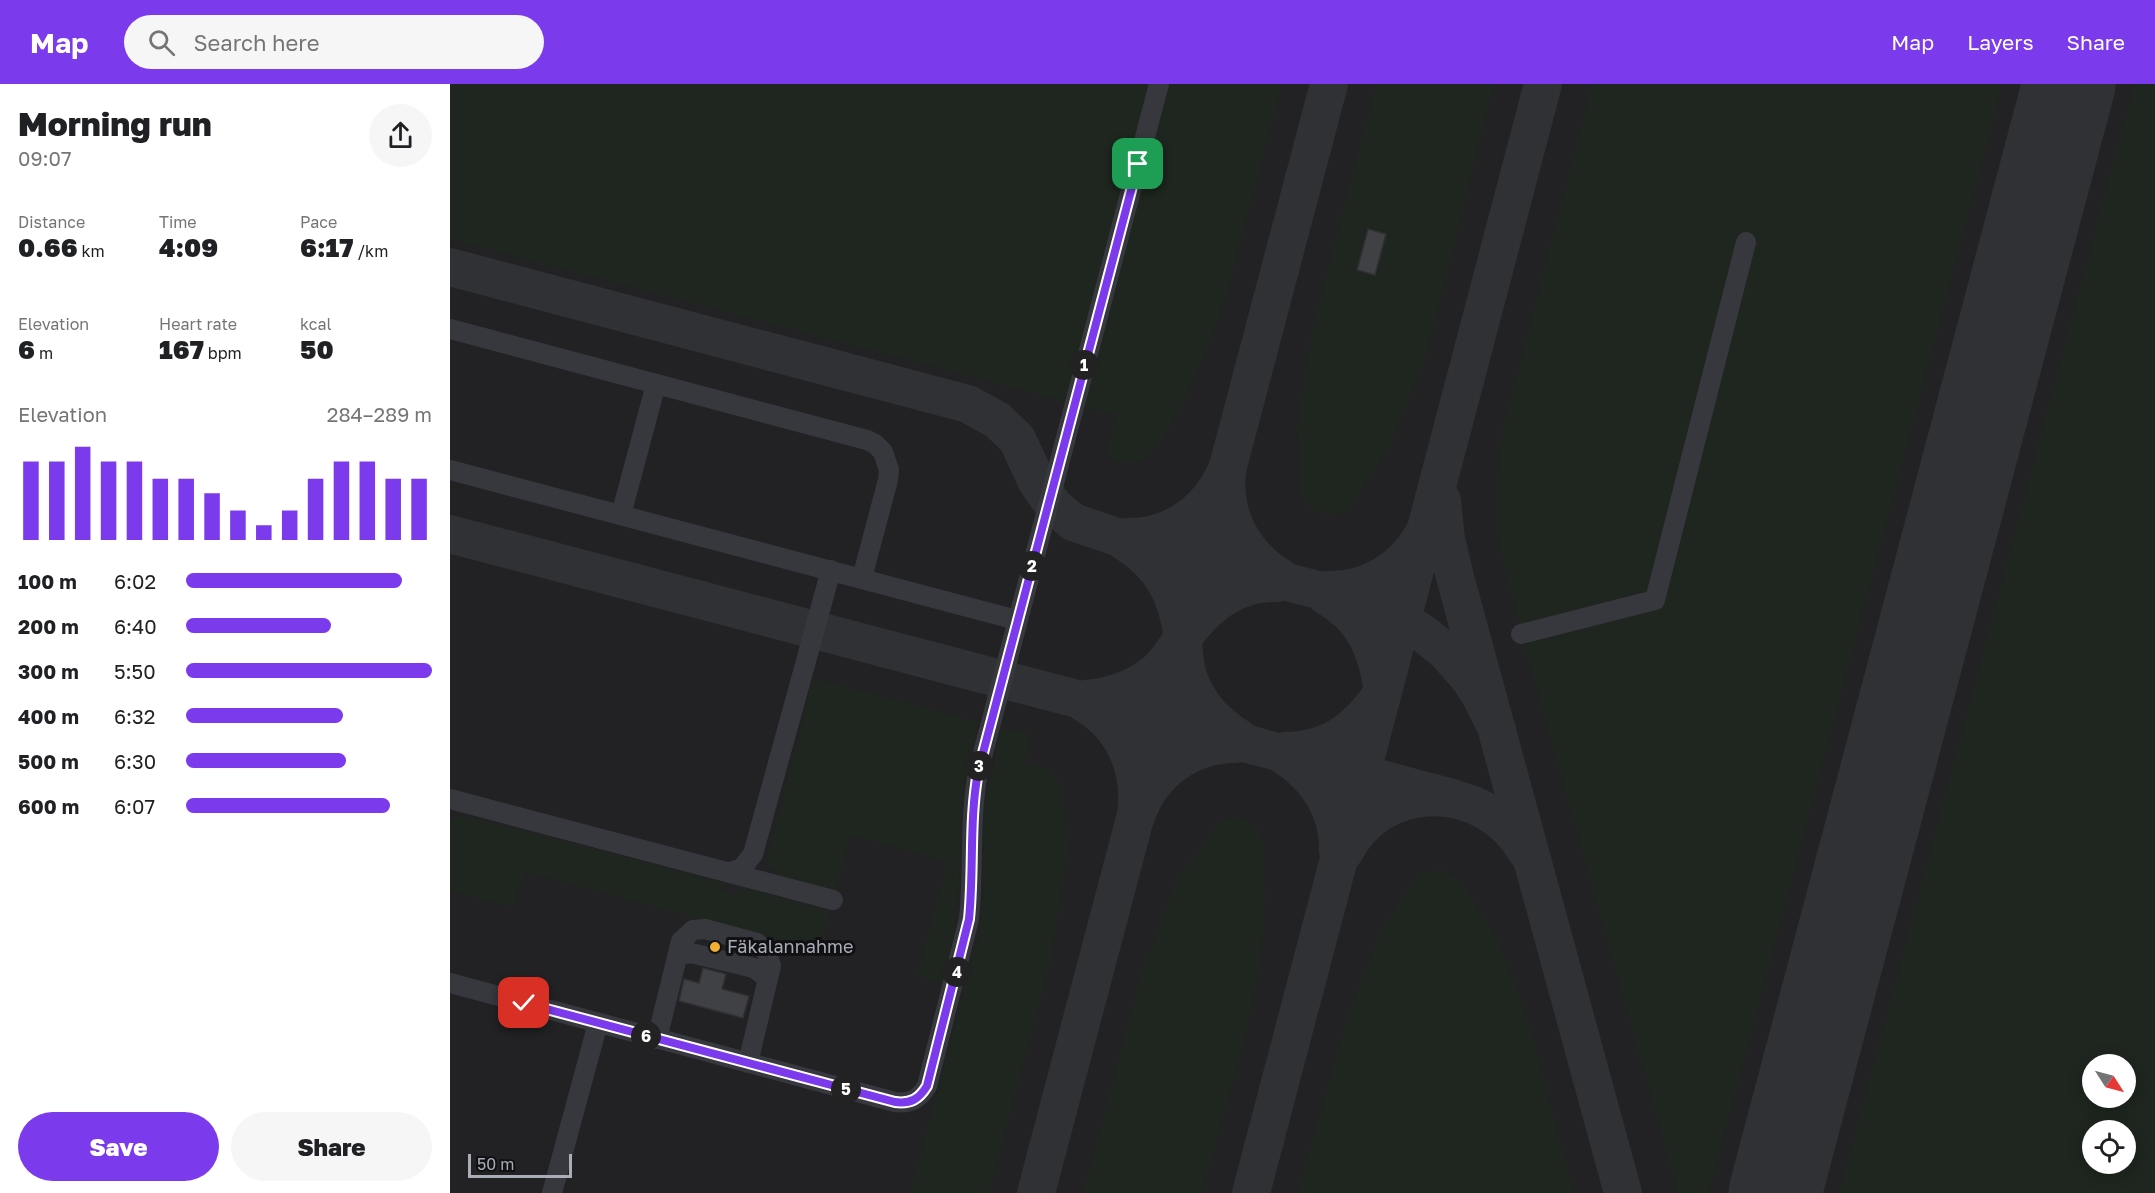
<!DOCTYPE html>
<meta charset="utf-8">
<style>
body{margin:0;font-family:"Golos Text",sans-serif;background:#f6f6f6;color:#202124;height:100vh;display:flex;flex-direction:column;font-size:22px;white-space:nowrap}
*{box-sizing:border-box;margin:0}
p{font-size:20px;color:#757577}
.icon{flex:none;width:33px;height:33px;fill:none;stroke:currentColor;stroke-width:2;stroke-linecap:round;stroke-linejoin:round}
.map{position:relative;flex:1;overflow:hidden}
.side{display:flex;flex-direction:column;background:#fff;width:450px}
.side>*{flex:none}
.needle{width:39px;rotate:126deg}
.buttons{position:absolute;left:1632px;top:970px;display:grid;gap:12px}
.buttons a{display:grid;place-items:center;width:54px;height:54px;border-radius:50%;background:#fff;box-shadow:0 3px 15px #0003;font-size:30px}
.scale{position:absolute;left:18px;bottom:15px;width:104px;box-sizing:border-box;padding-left:6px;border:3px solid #a8adb8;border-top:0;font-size:16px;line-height:21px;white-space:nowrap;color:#a8adb8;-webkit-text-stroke:4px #111113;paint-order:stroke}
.pin{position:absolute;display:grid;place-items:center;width:51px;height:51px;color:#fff;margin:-26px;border-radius:12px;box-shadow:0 3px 9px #0006}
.km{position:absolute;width:30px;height:30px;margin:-15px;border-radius:50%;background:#222;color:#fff;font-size:16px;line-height:30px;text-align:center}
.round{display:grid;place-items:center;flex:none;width:63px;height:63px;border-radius:32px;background:#f6f6f6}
.summary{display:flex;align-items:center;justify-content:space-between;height:102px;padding:0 18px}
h1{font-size:33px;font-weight:800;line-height:45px}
.metrics{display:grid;grid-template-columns:repeat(3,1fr);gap:9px;height:102px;padding:6px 18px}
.metrics div{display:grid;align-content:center}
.metrics b{font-size:26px;font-weight:800}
.metrics small{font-size:16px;font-weight:400}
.metrics p{font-size:16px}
.chart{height:168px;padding:12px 18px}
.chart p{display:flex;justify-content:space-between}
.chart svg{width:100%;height:108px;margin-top:6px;stroke:#7c3aed;stroke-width:6}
.action{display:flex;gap:12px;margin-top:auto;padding:12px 18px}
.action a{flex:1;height:69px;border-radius:36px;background:#7c3aed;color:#fff;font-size:24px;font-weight:800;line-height:69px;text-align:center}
.action a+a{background:#f6f6f6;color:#202124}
ul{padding:0 18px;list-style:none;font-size:20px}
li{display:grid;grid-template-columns:96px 72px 1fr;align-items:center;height:45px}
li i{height:15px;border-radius:8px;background:#7c3aed}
header{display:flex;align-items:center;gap:36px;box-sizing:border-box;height:84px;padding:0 30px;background:#7c3aed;color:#fff}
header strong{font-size:28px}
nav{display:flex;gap:33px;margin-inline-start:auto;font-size:21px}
.search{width:420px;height:54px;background:#f6f6f6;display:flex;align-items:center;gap:15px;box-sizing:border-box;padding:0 21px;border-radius:33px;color:#757577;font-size:22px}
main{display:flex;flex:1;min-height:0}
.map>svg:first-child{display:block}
.built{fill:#222225;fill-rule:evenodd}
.green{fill:#1e261f;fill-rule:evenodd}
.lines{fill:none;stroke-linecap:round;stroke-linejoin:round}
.taxiway{stroke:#303135;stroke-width:38}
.runway{stroke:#303135;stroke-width:93}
.building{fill:#404145;stroke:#303034;stroke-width:1.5}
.minor{stroke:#37383d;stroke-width:20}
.route-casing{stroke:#fff;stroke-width:12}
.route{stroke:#7c3aed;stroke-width:8}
.poi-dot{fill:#f2b134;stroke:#111113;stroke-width:2}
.labels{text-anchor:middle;stroke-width:6;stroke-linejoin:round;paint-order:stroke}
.poi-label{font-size:18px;fill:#a8adb8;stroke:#111113;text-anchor:start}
</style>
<header>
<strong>Map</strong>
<div class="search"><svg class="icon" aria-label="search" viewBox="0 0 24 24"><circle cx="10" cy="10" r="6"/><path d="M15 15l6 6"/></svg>Search here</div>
<nav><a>Map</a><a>Layers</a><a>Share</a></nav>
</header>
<main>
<section class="side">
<div class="summary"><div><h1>Morning run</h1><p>09:07</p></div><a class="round"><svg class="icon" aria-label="share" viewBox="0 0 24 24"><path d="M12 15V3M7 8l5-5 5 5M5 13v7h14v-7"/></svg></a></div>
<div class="metrics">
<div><p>Distance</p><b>0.66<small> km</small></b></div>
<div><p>Time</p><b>4:09</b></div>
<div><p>Pace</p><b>6:17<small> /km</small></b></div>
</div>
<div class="metrics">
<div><p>Elevation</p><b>6<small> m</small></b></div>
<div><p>Heart rate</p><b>167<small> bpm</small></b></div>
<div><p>kcal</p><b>50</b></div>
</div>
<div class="chart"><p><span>Elevation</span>284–289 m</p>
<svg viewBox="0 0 160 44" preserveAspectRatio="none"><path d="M5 44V12M15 44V12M25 44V6M35 44V12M45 44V12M55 44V19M65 44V19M75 44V25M85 44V32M95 44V38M105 44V32M115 44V19M125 44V12M135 44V12M145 44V19M155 44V19"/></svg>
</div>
<ul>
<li><b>100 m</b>6:02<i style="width:88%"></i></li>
<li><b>200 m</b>6:40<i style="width:59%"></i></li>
<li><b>300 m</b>5:50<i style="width:100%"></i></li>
<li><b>400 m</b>6:32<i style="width:64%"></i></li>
<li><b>500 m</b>6:30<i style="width:65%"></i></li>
<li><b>600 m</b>6:07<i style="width:83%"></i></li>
</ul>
<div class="action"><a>Save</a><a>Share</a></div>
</section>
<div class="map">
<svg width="1705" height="1109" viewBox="0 0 1705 1109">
<rect width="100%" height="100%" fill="#161618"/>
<path class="built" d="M0,0H1705V1109H0ZM1642,981H1676V1014H1642ZM1642,1047H1676V1080H1642Z"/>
<path class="green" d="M0,0H832L774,221L738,310L712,356L694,375L675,380L656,370L666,331L0,155Z
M926,0H1044L978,268L940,363L901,421L890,429L875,431L860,424L851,412L847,343L862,246Z
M1142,0H1553L1259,1109H1228L1071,550L1048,456L1046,398L1053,343Z
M1684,0H1705V1109H1389ZM1642,981H1676V1014H1642ZM1642,1047H1676V1080H1642Z
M363,594L528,638L512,710L509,801L505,846L491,899L467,892L497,777L401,751L386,806C361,801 330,801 316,779Z
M551,644L582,650L574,681L589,682L601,687L612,701L618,764L601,876L539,1109H460L529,849L534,796L533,740L536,713Z
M14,731L275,799L273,807L287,811L290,803L380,827L369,866L74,788L64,824L0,807V738Z
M783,733C794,735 803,737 809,748C815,761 815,779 815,793C819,897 779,1009 752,1109H633L691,890L726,797L769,738Z
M995,785L1010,796L1044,848L1076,928L1124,1109H847L898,930L929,851L957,805L975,788Z"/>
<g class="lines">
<path class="taxiway" d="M0,183L518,320L547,336L567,355L587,398L604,422L623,438L667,453L906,516L953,536L974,550L996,568L1018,593L1029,609L1047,645
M992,416L996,455L1005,493L1173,1109
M0,450L1003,714
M677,453C723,454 762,425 778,382C770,428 792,470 831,494
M675,458C713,482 727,511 733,554C734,568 734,582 739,595C749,622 766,639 789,654
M878,506C917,507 953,486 972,452
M636,615C664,612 688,604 708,586C718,577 724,567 731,556C756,523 783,498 827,499
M632,618C675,642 692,686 686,733C700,689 739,660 786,660
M835,667C882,666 908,645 933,608C927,566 915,534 876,512
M833,671C867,692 889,726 888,767
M895,767C933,694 1036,697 1076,767
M586,1109L879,0
M801,1109L1093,0"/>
<path class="runway" d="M1325,1109L1619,0"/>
</g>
<path class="building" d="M918,145L936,150L925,191L907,186Z
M253,884L276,890L272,905L299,912L293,934L229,917L234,895L249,899Z"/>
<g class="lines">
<path class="minor" d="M0,245L417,356L425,360L433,368L439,386L438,396L412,494
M0,386L567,536
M171,431L206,300
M1071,550L1205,516L1296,158
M0,715L383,816
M281,788L292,784L303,770L381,486
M228,871L241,869L304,884L318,895
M0,899L445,1018C461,1020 469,1015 477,1002L519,835C524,786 519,737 528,688L709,0
M207,955L231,857L243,846L255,845L307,859L317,868L321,882L298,979
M102,1109L148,939"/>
</g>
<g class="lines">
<defs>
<path id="route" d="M74,919L445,1018C461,1020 469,1015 477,1002L519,835C524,786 519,737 528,688L688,80"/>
</defs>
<use href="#route" class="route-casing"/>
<use href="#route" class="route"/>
</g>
<circle class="poi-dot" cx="265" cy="863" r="6"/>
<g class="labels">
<g class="poi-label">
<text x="277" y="869">Fäkalannahme</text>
</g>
</g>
</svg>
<div class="buttons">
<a><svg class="needle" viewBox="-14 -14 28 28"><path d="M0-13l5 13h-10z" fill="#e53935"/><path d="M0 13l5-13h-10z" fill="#757577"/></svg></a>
<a><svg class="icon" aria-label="locate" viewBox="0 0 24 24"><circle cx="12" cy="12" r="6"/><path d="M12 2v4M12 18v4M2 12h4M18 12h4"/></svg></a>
</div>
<div class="scale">50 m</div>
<div class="pin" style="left:688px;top:80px;background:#1e9e55"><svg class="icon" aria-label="arrive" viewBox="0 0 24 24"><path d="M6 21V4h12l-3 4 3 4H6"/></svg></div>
<div class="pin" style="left:74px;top:919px;background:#d93025"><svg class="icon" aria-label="check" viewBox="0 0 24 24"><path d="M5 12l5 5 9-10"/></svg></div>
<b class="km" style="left:634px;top:281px">1</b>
<b class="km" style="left:582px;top:482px">2</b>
<b class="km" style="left:529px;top:682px">3</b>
<b class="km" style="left:507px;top:888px">4</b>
<b class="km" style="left:396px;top:1005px">5</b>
<b class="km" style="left:196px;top:952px">6</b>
</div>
</main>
